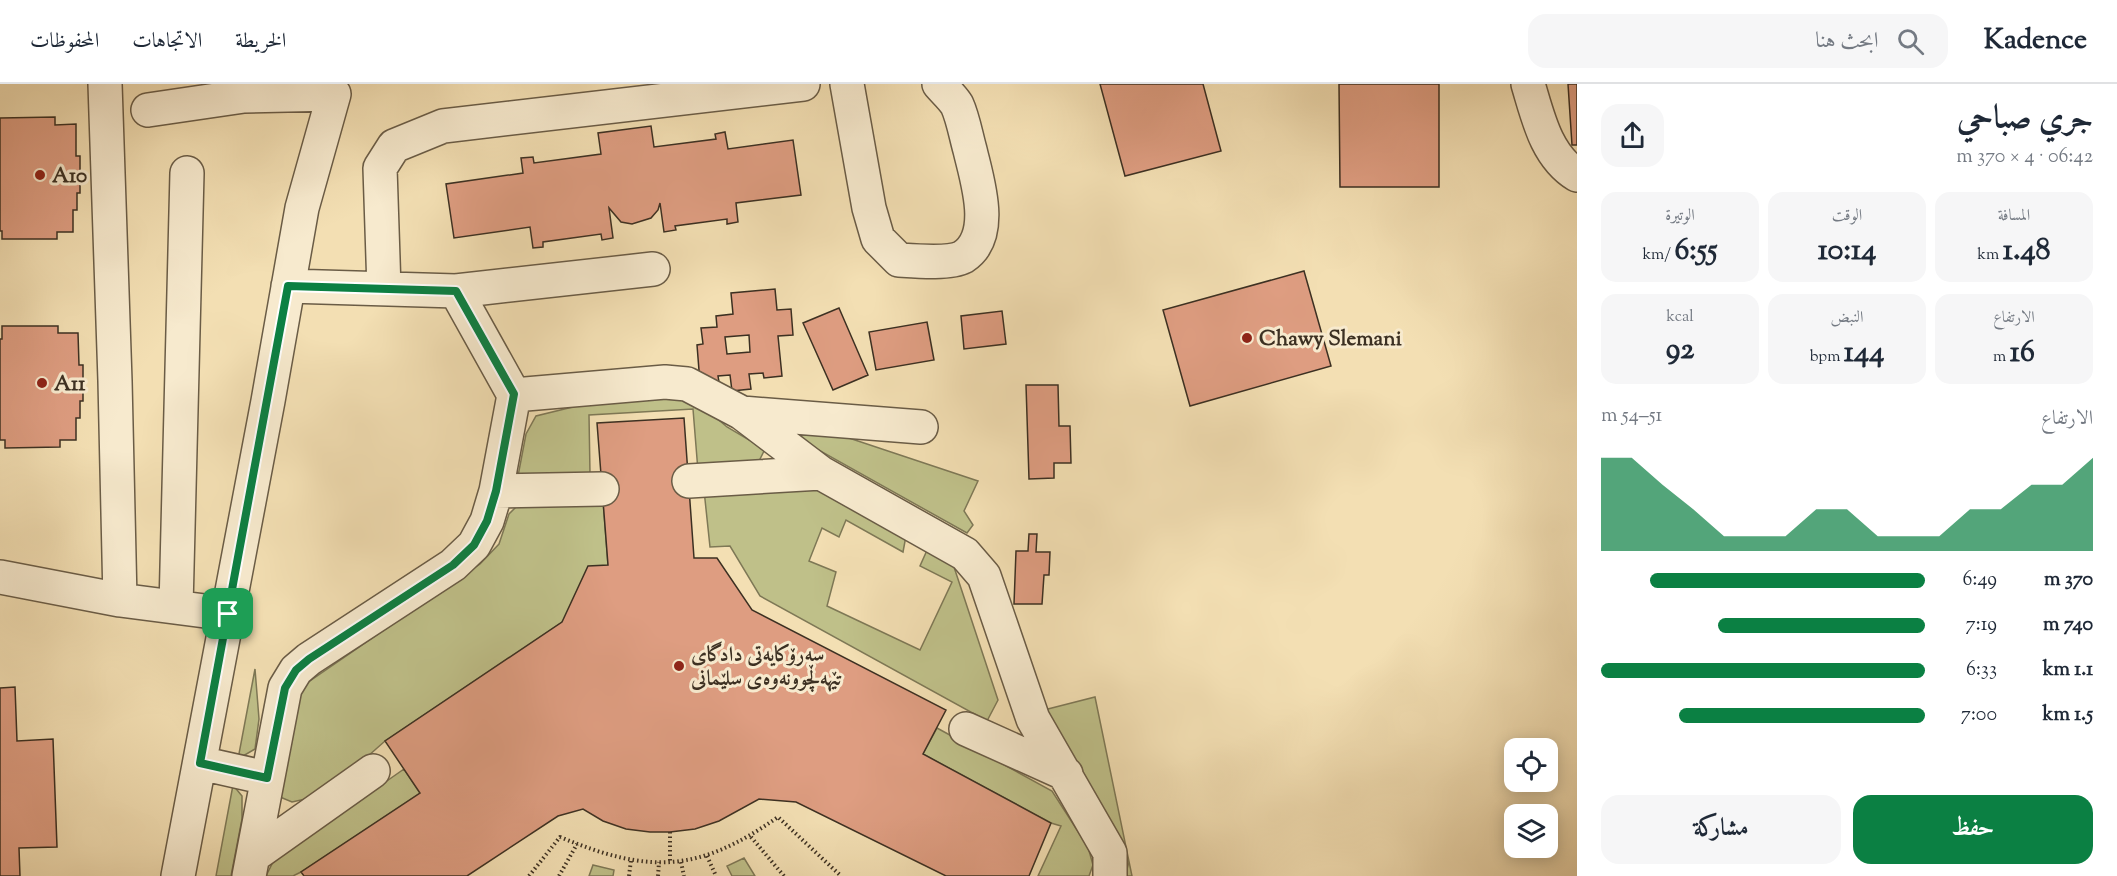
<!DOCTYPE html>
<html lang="ar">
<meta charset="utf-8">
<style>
body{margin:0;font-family:"Sorts Mill Goudy",Amiri,serif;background:#f6f6f7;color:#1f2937;direction:rtl;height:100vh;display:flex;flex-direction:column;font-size:22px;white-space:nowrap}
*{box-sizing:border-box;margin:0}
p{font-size:20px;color:#747a83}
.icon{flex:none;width:33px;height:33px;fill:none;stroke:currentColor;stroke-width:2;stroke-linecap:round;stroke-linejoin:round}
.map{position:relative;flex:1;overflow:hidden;direction:ltr}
.sheet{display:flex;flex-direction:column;background:#fff;width:540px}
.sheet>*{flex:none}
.fabs{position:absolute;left:1504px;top:654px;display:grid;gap:12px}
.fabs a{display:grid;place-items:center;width:54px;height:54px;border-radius:12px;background:#fff;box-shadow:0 3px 15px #0003;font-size:30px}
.pin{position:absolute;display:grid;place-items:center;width:51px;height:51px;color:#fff;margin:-26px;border-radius:12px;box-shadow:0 3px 9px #0006}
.round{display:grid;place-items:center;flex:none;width:63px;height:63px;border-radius:18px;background:#f6f6f7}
.summary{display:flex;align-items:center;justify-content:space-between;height:102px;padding:0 24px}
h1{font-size:33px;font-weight:800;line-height:45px}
.figures{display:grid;grid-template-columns:repeat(3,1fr);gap:9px;height:102px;padding:6px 24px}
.figures div{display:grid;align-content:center;border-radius:15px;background:#f6f6f7;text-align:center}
.figures b{font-size:30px;font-weight:800}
.figures small{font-size:16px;font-weight:400}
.figures p{font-size:16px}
.chart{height:168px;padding:12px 24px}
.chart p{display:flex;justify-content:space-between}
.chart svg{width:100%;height:108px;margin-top:6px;fill:#0b8043;opacity:.7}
.primary-button{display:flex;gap:12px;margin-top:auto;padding:12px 24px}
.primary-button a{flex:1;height:69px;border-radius:18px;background:#0b8043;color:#fff;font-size:24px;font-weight:800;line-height:69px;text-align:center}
.primary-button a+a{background:#f6f6f7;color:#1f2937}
ul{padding:0 24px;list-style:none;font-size:20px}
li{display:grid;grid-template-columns:96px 72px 1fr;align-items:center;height:45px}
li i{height:15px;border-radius:8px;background:#0b8043}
header{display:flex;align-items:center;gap:36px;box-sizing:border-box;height:84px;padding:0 30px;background:#fff;border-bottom:2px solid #e0e1e3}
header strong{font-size:28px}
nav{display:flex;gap:33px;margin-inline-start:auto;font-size:21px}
.search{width:420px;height:54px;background:#f6f6f7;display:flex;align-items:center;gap:15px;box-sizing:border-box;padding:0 21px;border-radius:18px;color:#747a83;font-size:22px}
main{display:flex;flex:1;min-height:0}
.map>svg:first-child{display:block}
.green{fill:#bfc089;stroke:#7e7856;stroke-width:1.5}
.building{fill:#de9d81;stroke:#3c3022;stroke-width:1.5;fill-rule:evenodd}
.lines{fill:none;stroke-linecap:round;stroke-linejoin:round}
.minor-casing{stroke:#6a5c46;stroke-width:36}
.path{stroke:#3c3022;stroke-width:4;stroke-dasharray:1.5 3;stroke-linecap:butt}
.minor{stroke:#f7eace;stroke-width:33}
.route-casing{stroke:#fff;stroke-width:12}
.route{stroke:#0b8043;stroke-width:8}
.poi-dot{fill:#8f2418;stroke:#f7eace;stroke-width:2}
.labels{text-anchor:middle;stroke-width:6;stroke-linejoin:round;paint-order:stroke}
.poi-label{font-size:21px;font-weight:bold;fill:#3c3022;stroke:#f7eace;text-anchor:start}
</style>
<header>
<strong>Kadence</strong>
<div class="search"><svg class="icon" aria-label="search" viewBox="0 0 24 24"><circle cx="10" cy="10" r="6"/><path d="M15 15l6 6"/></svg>ابحث هنا</div>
<nav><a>الخريطة</a><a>الاتجاهات</a><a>المحفوظات</a></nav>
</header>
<main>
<section class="sheet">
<div class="summary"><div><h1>جري صباحي</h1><p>06:42 · 4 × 370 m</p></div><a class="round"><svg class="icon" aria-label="share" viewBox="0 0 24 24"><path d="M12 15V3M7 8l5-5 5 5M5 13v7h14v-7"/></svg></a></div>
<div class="figures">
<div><p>المسافة</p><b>1.48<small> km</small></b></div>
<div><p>الوقت</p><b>10:14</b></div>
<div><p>الوتيرة</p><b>6:55<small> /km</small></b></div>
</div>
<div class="figures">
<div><p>الارتفاع</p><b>16<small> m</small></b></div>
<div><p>النبض</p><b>144<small> bpm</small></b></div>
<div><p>kcal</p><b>92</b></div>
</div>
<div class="chart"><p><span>الارتفاع</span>51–54 m</p>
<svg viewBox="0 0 160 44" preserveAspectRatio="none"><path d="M0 44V6L10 6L20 17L30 27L40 38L50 38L60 38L70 27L80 27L90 38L100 38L110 38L120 27L130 27L140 17L150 17L160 6V44z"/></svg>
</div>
<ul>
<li><b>370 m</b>6:49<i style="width:85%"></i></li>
<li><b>740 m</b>7:19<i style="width:64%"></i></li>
<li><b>1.1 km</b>6:33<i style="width:100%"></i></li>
<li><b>1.5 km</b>7:00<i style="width:76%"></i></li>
</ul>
<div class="primary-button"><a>حفظ</a><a>مشاركة</a></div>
</section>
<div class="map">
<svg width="1577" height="792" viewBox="0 0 1577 792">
<rect width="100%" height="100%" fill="#f3dfb3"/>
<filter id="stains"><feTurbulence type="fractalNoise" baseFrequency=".00333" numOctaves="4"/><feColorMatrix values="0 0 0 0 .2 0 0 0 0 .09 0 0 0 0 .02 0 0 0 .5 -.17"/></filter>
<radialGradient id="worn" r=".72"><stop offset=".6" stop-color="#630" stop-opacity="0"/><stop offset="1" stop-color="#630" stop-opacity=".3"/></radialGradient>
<path class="green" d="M680,310L707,326L727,343L751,357L764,367L758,379L698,387L693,325L589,331L590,390L518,392L526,350L536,332L589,319Z
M790,347L801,351L843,352L978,397L964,427L973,441L967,449L797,354Z
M809,402L906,452L903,468L846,436L839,453L822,444L809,477L836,488L827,522L920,566L952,498L920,482L928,464L953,480L998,616L987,637L760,512L730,462L710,463L704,406Z
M603,416L608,481L562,538L385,657L324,711L292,718L280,713L296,617L307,599L480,480L499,460L509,430L517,422Z
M255,585L259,635L255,665L238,675Z
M1095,613L1132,792H1125L1129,778L1040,627Z
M937,644L1052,707L1088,763L1093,781L1089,792H1038L1061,742L1051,739L923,670Z
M404,685L420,709L301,788L293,792H266L274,776Z
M233,701L242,712V735L231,792H216Z
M744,774L755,792H732L727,782Z
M593,781L614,786L613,792H589Z"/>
<path class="building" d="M1100,0H1203L1221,67L1125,92Z
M1339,0H1439V103H1340Z
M1568,0H1577V61H1572Z
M55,33V41L76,40V72H80V109H77V126H73V148H57V155H2V147H0V34Z
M651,42L654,63L716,55L715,50L725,48L728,65L793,56L801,111L736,119L738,138L727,140V135L675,142L676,146L664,148L660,119L658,126L651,134L632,140L621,138L609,124L613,154L602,156L601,150L543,158V163L533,164L530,143L454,154L446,100L523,89L521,74L533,73L534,79L601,70L598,49Z
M1304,187L1331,282L1190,322L1163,226Z
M775,205L777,226L791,225L793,251L778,252L782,292L764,294L763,289L749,290L751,305L732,307L730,291L718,292L719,298L700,299L697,261L703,260L701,244L717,243L716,232L733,230L731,209ZM749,251L750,268L727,270L725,253Z
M839,224L868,291L833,306L803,239Z
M1002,227L1006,260L964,265L961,232Z
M927,238L934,276L876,286L869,248Z
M2,242H58V249H78L79,281H83V317H80V334H76V356H60V363L5,364V356H0V255H2Z
M1026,301H1058L1059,342H1070L1071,379H1054V394L1029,395Z
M684,334L694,474H717L752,526L946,626L923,670L1051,739L1029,792H946L796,718L759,715L719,737L695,745L670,748H650L626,745L603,737L583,725L558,732L467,792H304L301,788L420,709L385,657L562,538L588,482L608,481L597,339Z
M1029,450H1037L1036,468H1050L1049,491H1044L1042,520H1014L1016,467H1028Z
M15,603L17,657L53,655L57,763L19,764L20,792H0V604Z"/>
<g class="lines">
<defs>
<path id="minor" d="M105,0L115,297L120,516
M847,0L869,124L878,155L899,176C915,177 950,180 963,173C996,152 977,96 970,66C966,52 963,34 957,21C953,14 945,7 939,0
M1528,0C1538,33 1546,72 1577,91
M148,26L244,12L334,10L302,124L268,317L178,792
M384,205L380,84L394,62L443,42L803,0
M456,207L653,185
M514,311L665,298L687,300L742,329L821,389L965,470L984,492L1033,635L1110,769V792
M742,329L921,343
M689,397L821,389
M496,407L602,405
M0,493L120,516L228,530
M176,523L187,89
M966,645L1066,690
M200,679L267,694
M253,772L373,687
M249,792L285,604L296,586L309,575L453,481L474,461L487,437L496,407L514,311L456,207L288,202"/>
</defs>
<use href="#minor" class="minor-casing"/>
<path class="path" d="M670,748V778
M751,753L784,792
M707,772L716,792
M681,778L684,792
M529,792L560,753C649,790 698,789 778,733L841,792
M559,792L577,760
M629,792L631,776
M658,792L659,778"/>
<use href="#minor" class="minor"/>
</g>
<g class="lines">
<defs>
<path id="route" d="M288,202L456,207L514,310L496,407L487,437L474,461L453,481L309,575L296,586L285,604L267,694L200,679Z"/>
</defs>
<use href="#route" class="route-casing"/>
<use href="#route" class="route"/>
</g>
<g class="poi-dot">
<circle cx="40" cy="91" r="6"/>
<circle cx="1247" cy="254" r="6"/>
<circle cx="42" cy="299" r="6"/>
<circle cx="679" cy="582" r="6"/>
</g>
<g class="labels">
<g class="poi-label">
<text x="52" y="98">A10</text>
<text x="1259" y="261">Chawy Slemani</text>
<text x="54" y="306">A11</text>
<text x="691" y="577">سەرۆکایەتی دادگای<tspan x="691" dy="24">تێهەڵچوونەوەی سلێمانی</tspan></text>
</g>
</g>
<rect width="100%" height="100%" filter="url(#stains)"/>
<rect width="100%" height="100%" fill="url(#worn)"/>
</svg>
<div class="fabs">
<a><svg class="icon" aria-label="locate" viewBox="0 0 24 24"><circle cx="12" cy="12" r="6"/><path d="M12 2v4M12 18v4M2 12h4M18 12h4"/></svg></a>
<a><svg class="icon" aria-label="layers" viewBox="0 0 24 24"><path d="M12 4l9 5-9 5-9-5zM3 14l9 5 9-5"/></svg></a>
</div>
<div class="pin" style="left:228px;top:530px;background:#1e9e55"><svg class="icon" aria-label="arrive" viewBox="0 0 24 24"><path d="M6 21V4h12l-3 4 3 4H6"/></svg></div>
</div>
</main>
